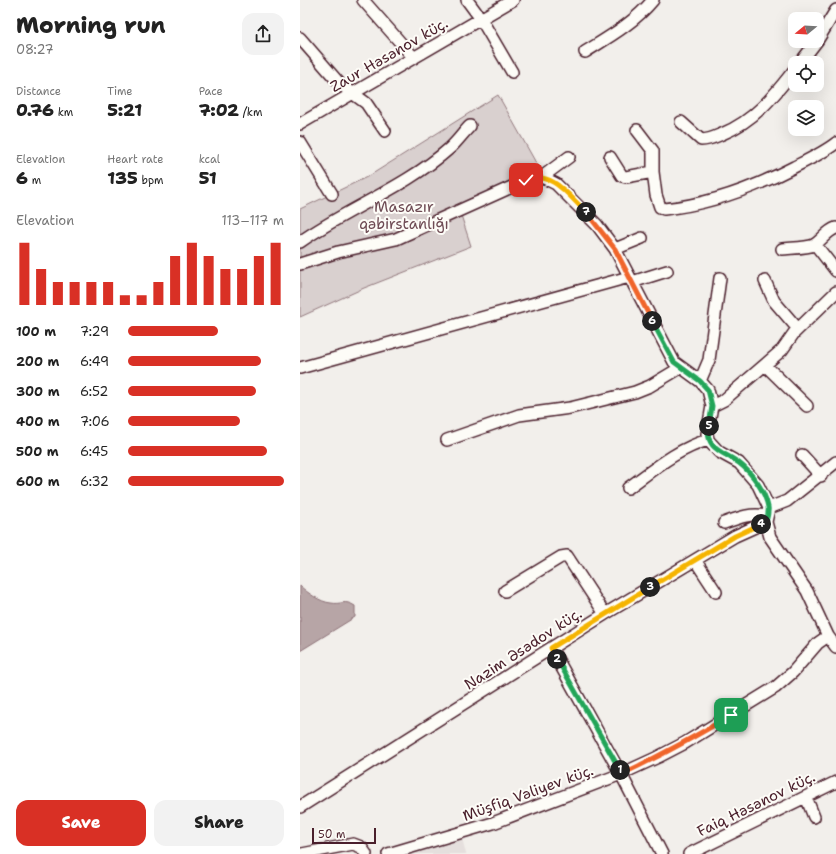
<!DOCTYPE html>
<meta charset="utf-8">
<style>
body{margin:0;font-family:"Shantell Sans",sans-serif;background:#f2f2f2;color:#222;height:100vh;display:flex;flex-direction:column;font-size:15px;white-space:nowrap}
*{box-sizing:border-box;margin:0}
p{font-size:13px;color:#767676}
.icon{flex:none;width:22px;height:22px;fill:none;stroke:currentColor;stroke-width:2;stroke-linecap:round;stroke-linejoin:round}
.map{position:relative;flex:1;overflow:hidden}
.sheet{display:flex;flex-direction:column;background:#fff;width:300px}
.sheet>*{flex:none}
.needle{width:26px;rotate:252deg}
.fabs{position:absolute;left:488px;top:12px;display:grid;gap:8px}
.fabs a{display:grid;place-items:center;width:36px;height:36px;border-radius:8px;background:#fff;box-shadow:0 4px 16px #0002;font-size:20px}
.scale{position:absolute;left:12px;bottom:10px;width:64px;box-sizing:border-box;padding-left:4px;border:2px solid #4a1f2b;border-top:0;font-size:11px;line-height:14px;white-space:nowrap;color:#4a1f2b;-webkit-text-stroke:3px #fdfcf7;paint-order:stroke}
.pin{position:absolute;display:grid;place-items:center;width:34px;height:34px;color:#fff;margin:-17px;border-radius:8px;box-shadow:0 2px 6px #0006}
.km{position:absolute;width:20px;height:20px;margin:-10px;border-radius:50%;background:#222;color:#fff;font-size:11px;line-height:20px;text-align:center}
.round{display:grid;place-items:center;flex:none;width:42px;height:42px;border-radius:12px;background:#f2f2f2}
.head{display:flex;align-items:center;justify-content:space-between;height:68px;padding:0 16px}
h1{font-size:22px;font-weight:800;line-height:30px}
.figures{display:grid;grid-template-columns:repeat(3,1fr);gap:6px;height:68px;padding:4px 16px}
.figures div{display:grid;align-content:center}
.figures b{font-size:17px;font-weight:800}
.figures small{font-size:11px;font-weight:400}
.figures p{font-size:11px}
.chart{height:112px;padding:8px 16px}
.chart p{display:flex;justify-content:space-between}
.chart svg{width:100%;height:72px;margin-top:4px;stroke:#d93025;stroke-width:6}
.button{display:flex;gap:8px;margin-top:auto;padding:8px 16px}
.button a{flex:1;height:46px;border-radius:12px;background:#d93025;color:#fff;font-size:16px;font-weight:800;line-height:46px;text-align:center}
.button a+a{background:#f2f2f2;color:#222}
ul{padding:0 16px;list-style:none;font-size:13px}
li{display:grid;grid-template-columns:64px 48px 1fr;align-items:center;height:30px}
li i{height:10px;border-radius:5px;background:#d93025}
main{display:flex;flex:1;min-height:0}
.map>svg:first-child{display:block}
.built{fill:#e5dfdd}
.green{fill:#d9d0cf;stroke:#92787d}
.water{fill:#b7a5a6;stroke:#8b6f75}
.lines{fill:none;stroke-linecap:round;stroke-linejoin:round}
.minor-casing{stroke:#4a1f2b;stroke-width:14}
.minor{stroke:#fdfcf7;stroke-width:11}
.split-1-casing{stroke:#fff;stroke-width:8}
.split-2-casing{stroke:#fff;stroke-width:8}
.split-3-casing{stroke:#fff;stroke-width:8}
.split-4-casing{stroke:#fff;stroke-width:8}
.split-5-casing{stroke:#fff;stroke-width:8}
.split-6-casing{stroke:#fff;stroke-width:8}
.split-7-casing{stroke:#fff;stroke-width:8}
.split-8-casing{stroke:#fff;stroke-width:8}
.split-1{stroke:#f0652b;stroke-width:5}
.split-2{stroke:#22a559;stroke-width:5}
.split-3{stroke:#f5b400;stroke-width:5}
.split-4{stroke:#f5b400;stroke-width:5}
.split-5{stroke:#22a559;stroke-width:5}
.split-6{stroke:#22a559;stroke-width:5}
.split-7{stroke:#f0652b;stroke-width:5}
.split-8{stroke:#f5b400;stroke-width:5}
.labels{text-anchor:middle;stroke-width:4;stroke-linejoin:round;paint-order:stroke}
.street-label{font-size:15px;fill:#4a1f2b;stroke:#fdfcf7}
.park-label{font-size:15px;fill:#6e4b54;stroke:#fdfcf7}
</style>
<main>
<section class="sheet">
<div class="head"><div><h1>Morning run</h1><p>08:27</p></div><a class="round"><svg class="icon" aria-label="share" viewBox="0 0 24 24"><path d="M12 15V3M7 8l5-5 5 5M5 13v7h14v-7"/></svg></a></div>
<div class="figures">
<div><p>Distance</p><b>0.76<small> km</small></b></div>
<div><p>Time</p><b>5:21</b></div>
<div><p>Pace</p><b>7:02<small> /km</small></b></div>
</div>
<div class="figures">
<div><p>Elevation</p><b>6<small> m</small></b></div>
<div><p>Heart rate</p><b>135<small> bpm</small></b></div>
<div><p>kcal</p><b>51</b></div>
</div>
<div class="chart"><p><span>Elevation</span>113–117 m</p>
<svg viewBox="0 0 160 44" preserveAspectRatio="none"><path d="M5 44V6M15 44V22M25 44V30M35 44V30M45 44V30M55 44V30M65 44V38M75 44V38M85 44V30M95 44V14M105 44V6M115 44V14M125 44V22M135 44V22M145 44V14M155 44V6"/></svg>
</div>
<ul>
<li><b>100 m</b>7:29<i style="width:58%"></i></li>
<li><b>200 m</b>6:49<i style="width:85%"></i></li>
<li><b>300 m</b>6:52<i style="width:82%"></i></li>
<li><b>400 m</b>7:06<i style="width:72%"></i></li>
<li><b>500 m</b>6:45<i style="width:89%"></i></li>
<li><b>600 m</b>6:32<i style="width:100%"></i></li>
</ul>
<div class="button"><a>Save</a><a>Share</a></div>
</section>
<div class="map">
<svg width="536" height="854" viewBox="0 0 536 854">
<rect width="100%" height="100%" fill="#f2efeb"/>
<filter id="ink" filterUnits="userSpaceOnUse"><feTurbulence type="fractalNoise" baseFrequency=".025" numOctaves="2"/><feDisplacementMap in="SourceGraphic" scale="8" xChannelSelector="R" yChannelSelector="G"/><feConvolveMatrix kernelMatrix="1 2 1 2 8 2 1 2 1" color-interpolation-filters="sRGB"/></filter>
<g filter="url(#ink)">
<path class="built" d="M162,838L166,854H103Z"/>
<path class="green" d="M198,95L240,170L159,209L171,246L64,288L0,317V209L69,176Z"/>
<path class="water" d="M0,586C8,593 20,602 31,603C42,605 44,599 55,606V617L0,651Z"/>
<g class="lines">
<defs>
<path id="minor" d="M63,0L114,58
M167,0L181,19L212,72
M0,38L40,84L66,103L85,131
M517,41L536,10
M285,52C309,37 334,23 353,0
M500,63L517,41
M381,122L401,140C409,140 415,137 422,134C454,121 474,96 495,69
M0,124L213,0
M337,130L353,151V172L356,195L360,207L364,209C411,204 452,189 494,167C508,160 523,153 536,143
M0,142L32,194
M310,157L322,176L326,177L353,172
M242,177L269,157
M0,242C48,208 105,188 150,148C157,142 163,133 170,126
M515,244L536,271
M315,249L342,238
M482,249C491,248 507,248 514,245C522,240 527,231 536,228
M0,264L38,252L96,239L234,177H242L256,184L297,225L315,249L374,362L400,381L408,390L412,406L407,434L408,440L419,452L439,463L458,485L469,508L466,522L470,537L507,591L528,636L536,647
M465,281L474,301L498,329
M332,282L367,271
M465,365L507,406
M0,368L329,277
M400,381L409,360L420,278
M412,406L424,400L482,350L494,333L536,292
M147,440L219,415L270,408L335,392L350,386L380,368
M502,455L521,476
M328,488C353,470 377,449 408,440
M469,508L487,501L536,462
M424,523C440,517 450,513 467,516
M395,560L416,592
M205,591L261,557L267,556L305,614
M251,648L321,774L362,854
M506,797L514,817
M0,807L305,614L435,536L466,522
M2,854L53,844L61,847L66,854
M88,854L193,823L321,774L358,757L385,743L476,687L493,672L518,643L528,636
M389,854L536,782"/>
</defs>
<use href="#minor" class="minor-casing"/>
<use href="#minor" class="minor"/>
</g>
</g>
<g class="lines" filter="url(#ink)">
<defs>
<path id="split-1" d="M320,770L322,774C360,756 395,737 431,715"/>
<path id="split-2" d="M257,659L320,770"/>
<path id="split-3" d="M257,659L251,648L350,587"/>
<path id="split-4" d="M350,587L435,536L461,524"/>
<path id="split-5" d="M409,426C404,449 424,452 439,463C452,473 465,491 468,507C469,512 467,518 466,522L461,524"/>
<path id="split-6" d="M352,321L374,362L400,381L408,390L412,406L409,426"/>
<path id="split-7" d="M286,212L315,249L352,321"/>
<path id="split-8" d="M226,180C252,170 268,195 286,212"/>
</defs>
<use href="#split-1" class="split-1-casing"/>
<use href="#split-2" class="split-2-casing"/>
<use href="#split-3" class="split-3-casing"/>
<use href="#split-4" class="split-4-casing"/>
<use href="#split-5" class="split-5-casing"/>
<use href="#split-6" class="split-6-casing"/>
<use href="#split-7" class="split-7-casing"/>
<use href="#split-8" class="split-8-casing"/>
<use href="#split-1" class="split-1"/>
<use href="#split-2" class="split-2"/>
<use href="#split-3" class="split-3"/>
<use href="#split-4" class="split-4"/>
<use href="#split-5" class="split-5"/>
<use href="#split-6" class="split-6"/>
<use href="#split-7" class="split-7"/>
<use href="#split-8" class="split-8"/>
</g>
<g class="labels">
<g class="street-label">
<text transform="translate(89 55) rotate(-30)" y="5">Zaur Həsənov küç.</text>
<text transform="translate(223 649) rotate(-33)" y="5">Nazim Əsədov küç.</text>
<text transform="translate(228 793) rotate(-20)" y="5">Müşfiq Vəliyev küç.</text>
<text transform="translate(456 804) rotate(-26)" y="5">Faiq Həsənov küç.</text>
</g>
<g class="park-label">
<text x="104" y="212">Masazır<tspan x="104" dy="17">qəbirstanlığı</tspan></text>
</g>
</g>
</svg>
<div class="fabs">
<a><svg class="needle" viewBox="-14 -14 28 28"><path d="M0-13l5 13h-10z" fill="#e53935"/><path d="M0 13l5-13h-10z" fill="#767676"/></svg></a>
<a><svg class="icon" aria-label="locate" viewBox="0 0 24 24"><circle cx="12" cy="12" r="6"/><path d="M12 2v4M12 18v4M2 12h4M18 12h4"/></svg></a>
<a><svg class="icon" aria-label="layers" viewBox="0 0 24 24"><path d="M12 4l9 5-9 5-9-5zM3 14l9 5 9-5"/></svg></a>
</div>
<div class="scale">50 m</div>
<div class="pin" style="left:431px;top:715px;background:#1e9e55"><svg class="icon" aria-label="arrive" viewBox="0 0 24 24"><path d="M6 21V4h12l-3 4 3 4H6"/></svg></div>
<div class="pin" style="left:226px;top:180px;background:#d93025"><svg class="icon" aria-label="check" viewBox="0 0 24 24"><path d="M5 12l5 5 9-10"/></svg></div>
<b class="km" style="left:320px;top:770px">1</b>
<b class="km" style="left:257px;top:659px">2</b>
<b class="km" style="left:350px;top:587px">3</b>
<b class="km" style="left:461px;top:524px">4</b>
<b class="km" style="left:409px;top:426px">5</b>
<b class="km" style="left:352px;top:321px">6</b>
<b class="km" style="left:286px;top:212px">7</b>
</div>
</main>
